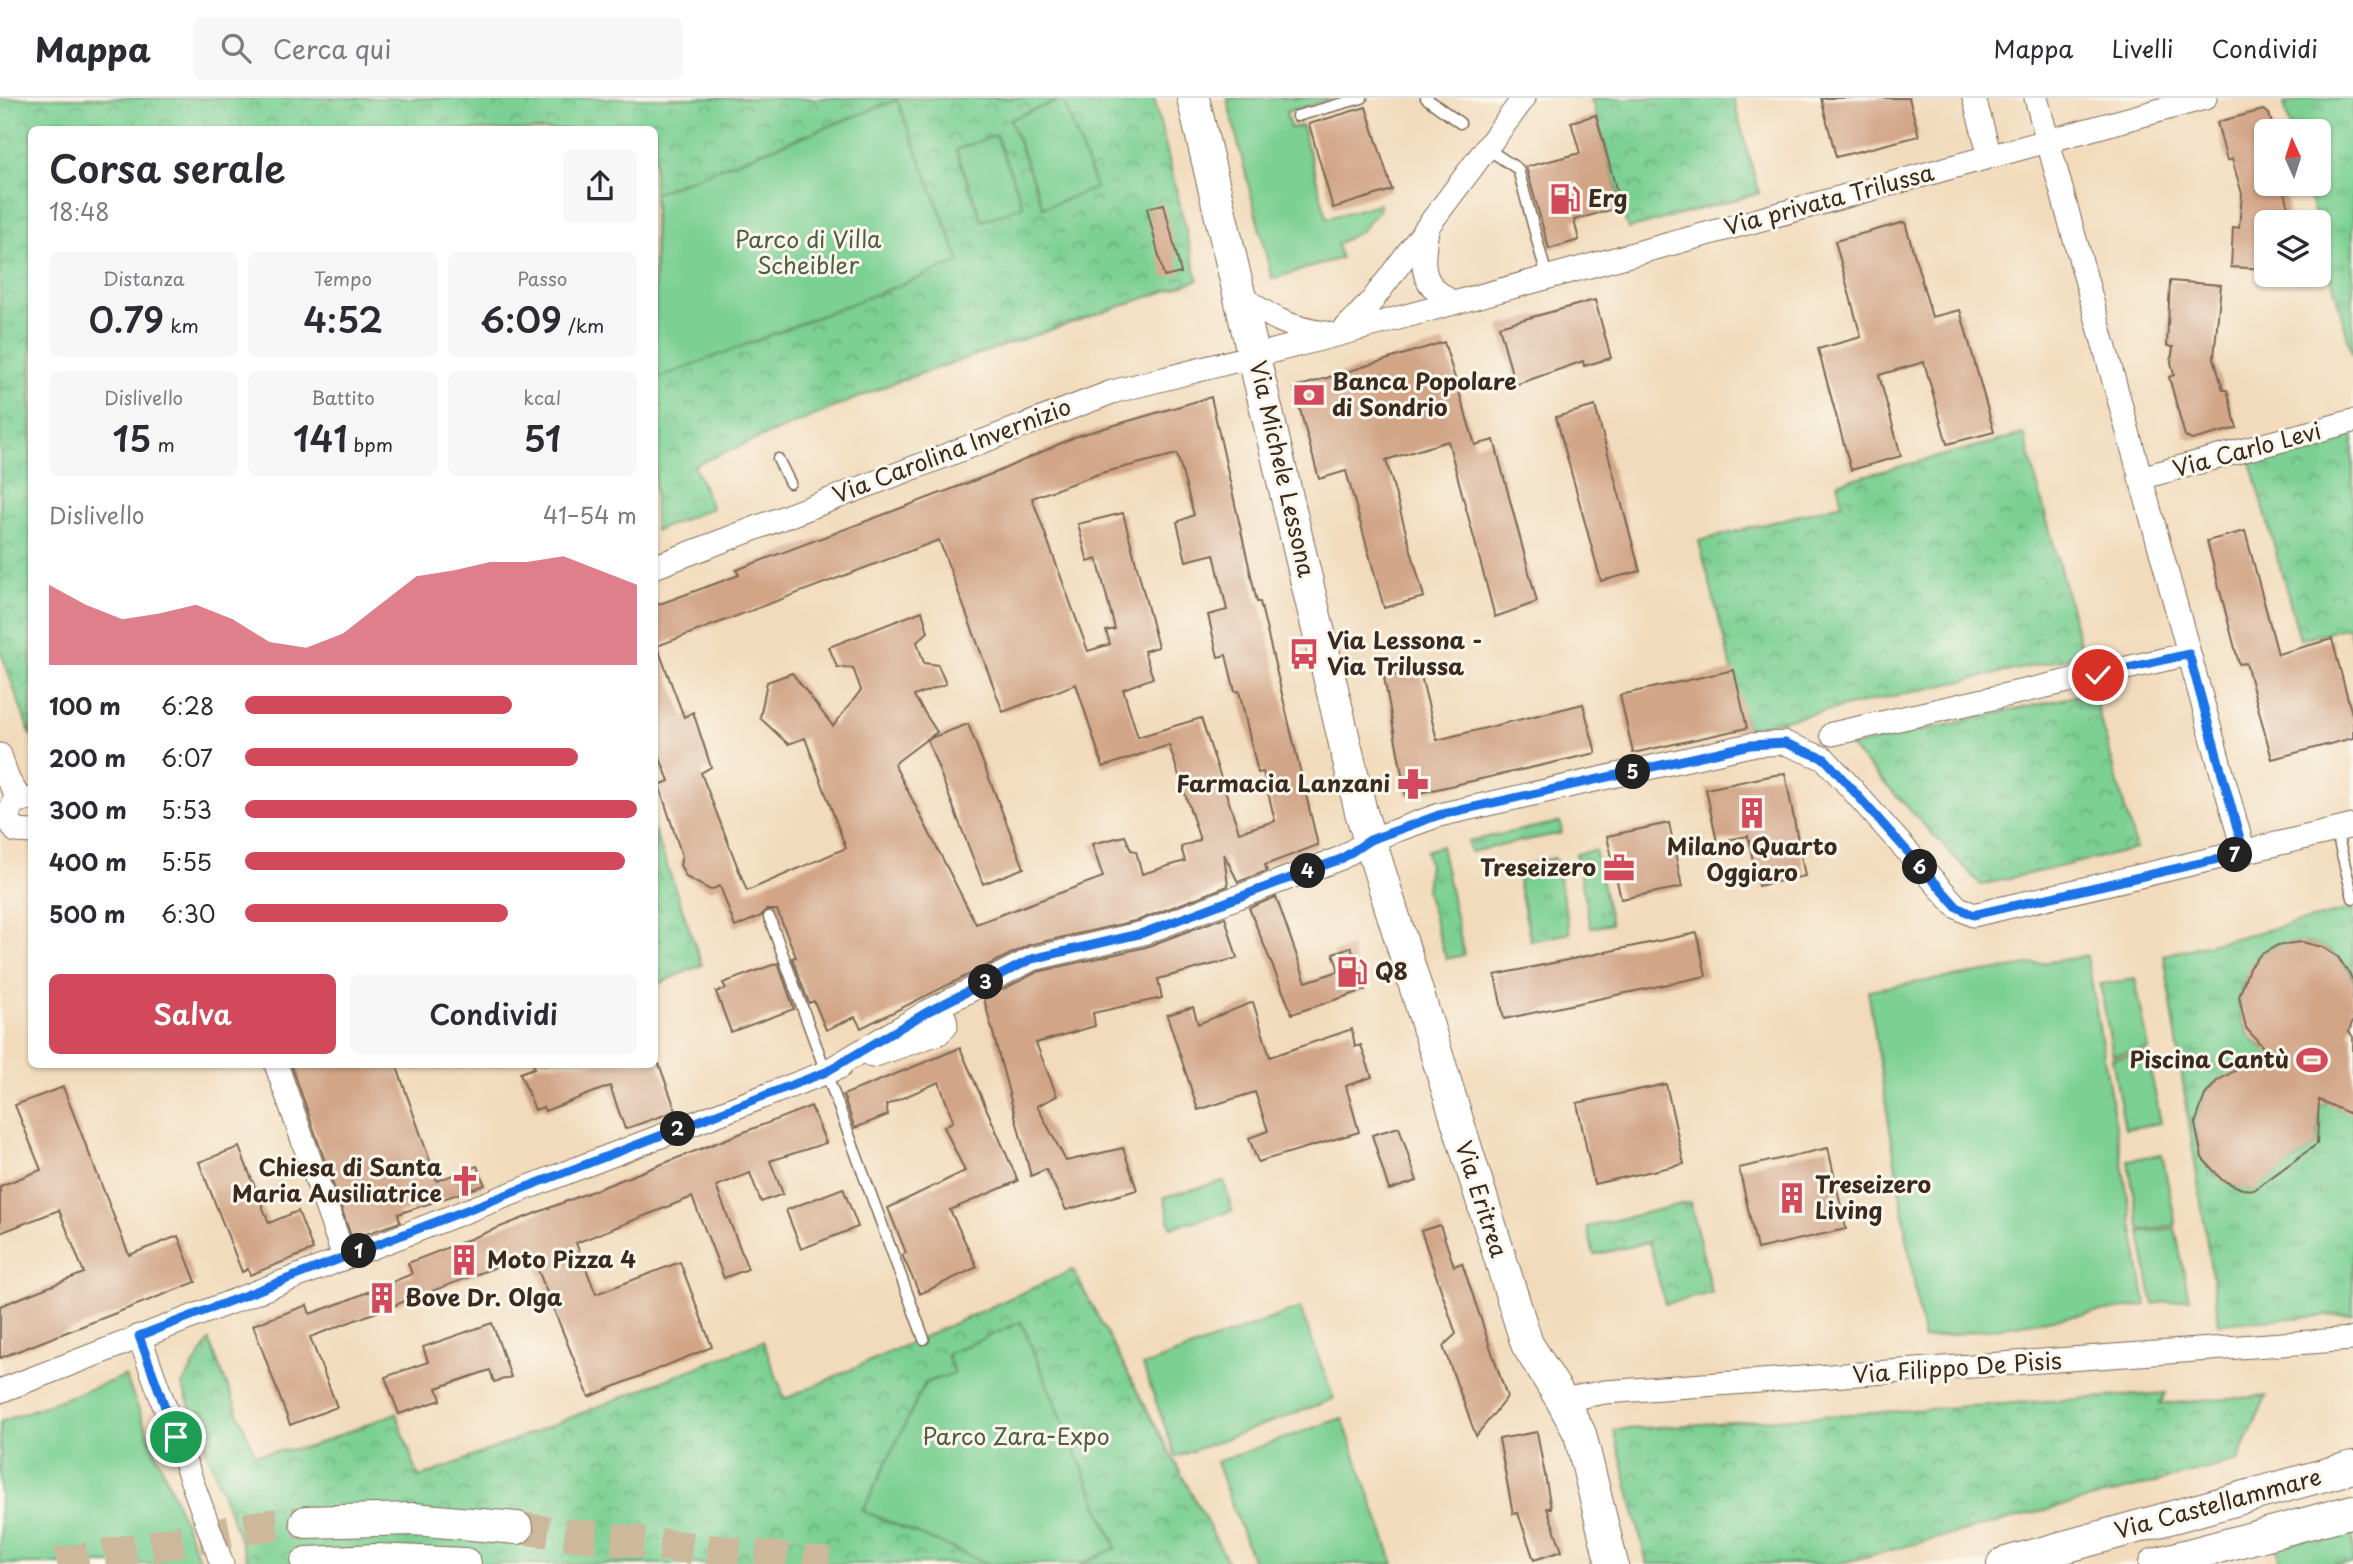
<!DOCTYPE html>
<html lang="it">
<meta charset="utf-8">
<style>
body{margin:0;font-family:"Playpen Sans",sans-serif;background:#f7f7f7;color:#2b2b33;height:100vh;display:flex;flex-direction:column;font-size:26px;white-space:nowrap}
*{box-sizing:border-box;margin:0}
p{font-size:23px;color:#7c7c81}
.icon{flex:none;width:38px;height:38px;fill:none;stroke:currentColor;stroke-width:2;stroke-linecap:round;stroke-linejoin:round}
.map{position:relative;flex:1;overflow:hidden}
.drawer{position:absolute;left:28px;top:28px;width:630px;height:942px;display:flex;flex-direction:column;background:#fff;border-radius:10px;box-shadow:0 2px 5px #0004}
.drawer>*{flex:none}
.needle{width:46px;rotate:357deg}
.tools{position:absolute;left:2254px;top:21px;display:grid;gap:14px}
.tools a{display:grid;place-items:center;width:77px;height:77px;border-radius:10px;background:#fff;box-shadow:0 2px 5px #0004;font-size:35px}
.pin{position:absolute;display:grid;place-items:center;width:60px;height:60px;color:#fff;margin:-30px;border:4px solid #fff;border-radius:50%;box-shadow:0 2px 7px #0007}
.km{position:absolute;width:35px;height:35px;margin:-18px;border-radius:50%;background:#222;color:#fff;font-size:19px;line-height:35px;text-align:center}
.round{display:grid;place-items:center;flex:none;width:74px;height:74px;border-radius:10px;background:#f7f7f7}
.headline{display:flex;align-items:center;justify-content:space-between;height:119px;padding:0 21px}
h1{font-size:38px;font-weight:600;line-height:52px}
.stats{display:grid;grid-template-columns:repeat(3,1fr);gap:10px;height:119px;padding:7px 21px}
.stats div{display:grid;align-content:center;border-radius:10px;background:#f7f7f7;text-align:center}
.stats b{font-size:35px;font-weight:600}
.stats small{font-size:19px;font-weight:400}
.stats p{font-size:19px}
.chart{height:196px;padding:14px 21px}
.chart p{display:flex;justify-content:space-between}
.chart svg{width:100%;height:126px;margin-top:7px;fill:#d1495b;opacity:.7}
.primary-button{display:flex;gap:14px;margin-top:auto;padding:14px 21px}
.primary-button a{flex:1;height:80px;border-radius:10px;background:#d1495b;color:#fff;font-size:28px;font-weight:600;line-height:80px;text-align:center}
.primary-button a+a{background:#f7f7f7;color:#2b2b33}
ul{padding:0 21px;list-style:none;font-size:23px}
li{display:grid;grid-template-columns:112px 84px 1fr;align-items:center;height:52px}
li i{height:18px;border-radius:9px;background:#d1495b}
header{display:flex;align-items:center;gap:42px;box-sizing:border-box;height:98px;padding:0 35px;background:#fff;border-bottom:2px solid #e1e1e2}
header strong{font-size:33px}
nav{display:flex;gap:38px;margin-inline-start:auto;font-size:24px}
.search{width:490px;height:63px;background:#f7f7f7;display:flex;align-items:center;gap:18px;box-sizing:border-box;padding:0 24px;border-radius:10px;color:#7c7c81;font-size:26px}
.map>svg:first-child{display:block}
.grass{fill:url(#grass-tufts);stroke:#5b7d58;stroke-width:2}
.park{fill:url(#park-crowns);stroke:#5b7d58;stroke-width:2}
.garden{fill:#7bd093;stroke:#5b7d58;stroke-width:2}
.building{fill:#d2a587;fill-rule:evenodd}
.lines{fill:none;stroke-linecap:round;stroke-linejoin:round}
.secondary-tunnel{stroke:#cdb89c;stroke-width:32;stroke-dasharray:32 16;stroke-linecap:butt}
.lane-casing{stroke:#7b6855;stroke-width:13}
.street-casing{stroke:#7b6855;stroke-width:25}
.secondary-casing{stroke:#7b6855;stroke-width:34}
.lane{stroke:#fff;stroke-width:10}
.street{stroke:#fff;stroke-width:23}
.secondary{stroke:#fff;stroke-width:32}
.route-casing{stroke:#fff;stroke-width:14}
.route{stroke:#1a73e8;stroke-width:9}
.labels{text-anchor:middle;stroke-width:6;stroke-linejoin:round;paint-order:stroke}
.poi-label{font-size:23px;font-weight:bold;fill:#3b2a1e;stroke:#fbf7ec;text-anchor:start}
.street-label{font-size:23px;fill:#3b2a1e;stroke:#fbf7ec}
.park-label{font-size:23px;fill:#4e5c41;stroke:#fbf7ec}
</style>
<header>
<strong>Mappa</strong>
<div class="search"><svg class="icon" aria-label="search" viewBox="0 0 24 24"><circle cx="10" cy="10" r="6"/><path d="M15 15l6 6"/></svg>Cerca qui</div>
<nav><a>Mappa</a><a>Livelli</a><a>Condividi</a></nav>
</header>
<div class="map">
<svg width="2353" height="1466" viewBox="0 0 2353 1466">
<defs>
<pattern id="grass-tufts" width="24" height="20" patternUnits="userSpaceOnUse" patternTransform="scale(1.75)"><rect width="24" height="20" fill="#7bd093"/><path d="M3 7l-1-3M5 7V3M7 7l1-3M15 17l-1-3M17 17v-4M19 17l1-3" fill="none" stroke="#66a977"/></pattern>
<pattern id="park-crowns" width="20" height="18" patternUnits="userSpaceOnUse" patternTransform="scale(1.75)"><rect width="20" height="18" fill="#7bd093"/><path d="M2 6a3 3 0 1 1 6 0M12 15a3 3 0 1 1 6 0" fill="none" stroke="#66a977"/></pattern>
</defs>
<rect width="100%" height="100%" fill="#fbf7ec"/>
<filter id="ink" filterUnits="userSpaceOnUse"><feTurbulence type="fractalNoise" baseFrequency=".0143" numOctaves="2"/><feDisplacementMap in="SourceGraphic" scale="14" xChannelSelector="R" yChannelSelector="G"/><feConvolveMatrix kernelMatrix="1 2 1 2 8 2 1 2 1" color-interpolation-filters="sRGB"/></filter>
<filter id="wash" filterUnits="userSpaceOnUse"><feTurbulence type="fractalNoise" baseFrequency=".00686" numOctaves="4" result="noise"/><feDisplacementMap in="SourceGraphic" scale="28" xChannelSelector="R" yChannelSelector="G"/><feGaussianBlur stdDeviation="1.57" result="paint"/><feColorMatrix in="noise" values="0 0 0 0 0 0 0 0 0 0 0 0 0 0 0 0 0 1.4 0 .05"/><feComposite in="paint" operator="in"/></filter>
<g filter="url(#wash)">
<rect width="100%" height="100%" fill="#f2dbbc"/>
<path class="grass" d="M2307,0H2353V259L2306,86H2319V33H2291L2284,6Z
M1560,724L1562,735L1470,754L1468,743Z
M1441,748L1464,857L1446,861L1426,793L1429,766L1426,753Z
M1595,752L1611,826L1591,830L1576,756Z
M1555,760L1570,835L1531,843L1515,769Z
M2353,811V882C2347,865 2332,851 2315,847C2245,829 2209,928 2272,955L2268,970C2254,974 2228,975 2216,984C2207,991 2203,1001 2200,1012C2187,1050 2213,1089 2253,1092L2317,1046L2319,1020L2315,1010L2330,1003L2338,1010L2353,1015V1216L2219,1225L2164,857Z
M2353,1429V1466H2270L2280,1463L2276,1450Z"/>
<path class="park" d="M0,0H1154L1198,182L896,284L694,367L712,410L655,433L654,32H32L31,639L0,551Z
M1591,0H1733L1759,95L1628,131Z
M2353,334V547L2348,529L2300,541L2250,360Z
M2024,336L2083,557L1747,630L1699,443L1842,406L1837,385Z
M2093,594L2136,751L1981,787L1850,649Z
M654,731L702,867L655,887H654Z
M1690,1104L1712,1195L1665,1206L1649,1144L1594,1157L1587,1129Z
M1073,1172L1229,1466H249L182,1287L209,1243L255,1356L309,1349L396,1315L419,1380L763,1243L785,1301Z
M2166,1295L2160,1306L2266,1298L2238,1363L1837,1466H1647L1614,1332Z"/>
<path class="garden" d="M1227,0H1334L1286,14L1290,30L1302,28L1327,120L1379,106L1380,111L1361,133L1337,146L1341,160L1272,181Z
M1063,1L1096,90L1043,110L1010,21Z
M897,2L960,164L659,280L654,267L655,95Z
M996,37L1023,108L982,123L956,52Z
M2087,858L2146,1207L1923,1241L1868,892Z
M2135,881L2149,951L2113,957L2100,886Z
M2147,955L2161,1025L2125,1031L2112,960Z
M2162,1056L2176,1127L2140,1133L2128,1062Z
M1224,1083L1232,1113L1171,1129L1164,1099Z
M2175,1130L2189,1201L2153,1206L2140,1135Z
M1300,1210L1334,1301L1176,1359L1143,1268Z
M1021,1224L1116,1450L1080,1466H989L863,1413L925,1285L954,1275L947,1256Z
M125,1278L201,1466H0V1324Z
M1342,1320L1394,1466H1254L1216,1364Z"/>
<g id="blocks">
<path class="building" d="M1821,0H1909L1919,38L1836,59Z
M1366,9L1392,92L1333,110L1309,26Z
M2263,12L2269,16L2274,33H2266V86H2283L2288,106L2287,124H2266V171L2231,169L2233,129L2239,130L2242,96L2232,61L2227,63L2217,24Z
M1596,17L1621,109L1574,122L1579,142L1549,151L1526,69L1580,55L1571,24Z
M1164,106L1181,175L1164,179L1147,110Z
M1905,124L1932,219L1960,212L1994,334L1947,346L1924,264L1879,277L1901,358L1851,372L1818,251L1861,239L1835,143Z
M2170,183L2221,187L2214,260L2223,292H2227L2237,330L2192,342L2185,338L2169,279L2174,277L2171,264L2173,249L2167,248Z
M1595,202L1611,260L1584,268L1583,263L1515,287L1499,228Z
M1444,244L1475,347L1494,342L1537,504L1495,519L1448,343L1386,362L1424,499L1384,510L1346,373L1319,381L1294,290Z
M1211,299L1257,504H1260L1318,747L1265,767L1267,773L1238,784L1224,756L1228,788L1139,822L1029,847L861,930L855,919L826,932L814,903L809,905L792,860L796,859L777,812H766L761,818L735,829L720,788L710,792L686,779L680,767L682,758L659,687L669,683L654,645V508L739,477L736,472L997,374L1077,338ZM1177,356L1194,417L1177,424L1186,463L1214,456L1227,512L1208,517L1218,559L1226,557L1235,594L1239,593L1258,675L1263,674L1275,723L1239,734L1201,620L1138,639L1123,591L1153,580L1144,553L1158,549L1123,415L1078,426L1088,464L1097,461L1115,531L1106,533L1110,546L1088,553L1032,400L1101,375ZM939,442L1003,614L1076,586L1103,669L1169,647L1200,742L1181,749L1185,763L1142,776L1136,753L1131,752L1125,738L1092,746L1103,779L976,826L894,666L927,641L983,786L1024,770L968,626L928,641L937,634L914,598L946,586L938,567L924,565L917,544L928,534L922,513L829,549L837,569L853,570L861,592L833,628L792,575L767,584L760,620L788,646L805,640L846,750L747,793L701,675L711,669L693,614L684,619L657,548Z
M1595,308L1640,473L1601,483L1556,319Z
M2245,433L2278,556L2332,541L2353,620V640L2272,661L2246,565L2239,566L2207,443Z
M1734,572L1747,630L1633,655L1620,597Z
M1420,574L1437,642L1583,606L1596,655L1406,698L1384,579Z
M1785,675L1805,778L1758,788L1748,738L1717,744L1706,691Z
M1669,725L1682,789L1621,801L1607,738Z
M1276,799L1306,884L1339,873L1333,855L1351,849L1365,892L1292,916L1249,810Z
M1225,819L1237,860L1158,881L1162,900L1093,915L1095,928L1036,945L1057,998L1037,1008L1066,1063L1123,1050L1137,1092L1066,1112L1046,1071L1031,1078L984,901L1037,874L1146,849Z
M1697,835L1706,878L1504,921L1495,877Z
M2302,844L2322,849L2338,859L2353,882V922L2349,933L2353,939V1017L2319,1002L2317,1046L2254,1092L2242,1091L2222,1082L2202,1060L2195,1026L2205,997L2217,983L2236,972L2278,966L2246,930L2239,899L2249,870L2260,857L2278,847Z
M778,865L794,911L731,934L716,894L726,891L723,885Z
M1253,904L1270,959L1352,931L1355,949L1361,947L1372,979L1346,988L1359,1034L1258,1064L1249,1040L1268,1033L1255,994L1198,1012L1167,917L1193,909L1198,926Z
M960,950L1018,1083L950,1112L977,1169L920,1196L902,1157L906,1155L888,1110L965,1073L944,1029L953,1023L939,984L886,1007L888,1017L855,1030L843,997Z
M291,966H396L437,1083L477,1068L485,1087L398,1116L400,1124L352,1141Z
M533,966H659L676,1013L625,1031L610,988L545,1013L543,1009L535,1012L520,975L534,970Z
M1666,986L1684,1066L1594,1086L1577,1005Z
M63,989L129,1157L178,1138L196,1184L0,1260V1208L84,1175L59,1112L0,1135V1088L41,1072L15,1007Z
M811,1008L826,1045L770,1063L783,1096L761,1104L750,1075L716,1088L748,1171L724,1180L692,1099L576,1145L596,1196L680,1164L712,1249L589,1299L534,1162L523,1166L520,1160L310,1239L337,1309L290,1327L253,1227L307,1207L310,1216L343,1204L412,1176L408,1165Z
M1399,1029L1417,1083L1389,1092L1372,1037Z
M239,1049L269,1125L298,1113L313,1152L250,1177L248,1171L242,1174L199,1064Z
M1828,1050L1846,1131L1757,1151L1739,1070Z
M843,1090L858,1129L801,1151L786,1112Z
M1440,1127L1454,1168L1462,1165L1507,1299L1476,1338L1443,1248L1456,1236L1421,1133Z
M492,1225L511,1279L494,1284L490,1272L437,1290L441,1302L399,1316L385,1279L428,1264L423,1249Z
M1537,1334L1551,1410H1547L1562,1453L1534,1462L1518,1415L1513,1416L1499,1341Z"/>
</g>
</g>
<g filter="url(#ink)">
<use href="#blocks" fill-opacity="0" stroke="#7b6855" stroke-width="2"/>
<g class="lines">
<path class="secondary-tunnel" d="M517,1430L829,1466
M57,1466L261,1428L306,1424"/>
<defs>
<path id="lane" d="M1426,0L1460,25
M1297,18L1362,0
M1486,50L1518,71L1547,179
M778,361L790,385
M2336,732L2353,800
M769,819L924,1241"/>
<path id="street" d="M1974,0L1990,58
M2036,0L2244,755
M1427,131C1422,169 1418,185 1454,205
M1241,198C1269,219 1291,231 1326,235
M1342,234L1371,204L1524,0
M2140,380L2353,323
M654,469L1112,294L1340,236L2205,0
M1832,636L2189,556
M0,657L8,682L20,701
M32,701L14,703L7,719L16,733L32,734
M872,958L939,935L946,928L945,921L937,915L927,914
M276,966L344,1159
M826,974L927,914L1032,861L1143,835L1341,760L1370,742L1439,717L1750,647L1785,645L1825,661L1957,809L1973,817L2353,728
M139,1238L222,1466
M0,1293L840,969
M1562,1302L1605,1294L2353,1241"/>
<path id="secondary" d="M1193,0L1361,714L1527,1246L1562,1302L1580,1336L1612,1466
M306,1424L414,1421L517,1430
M307,1465L377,1462L465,1466
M2003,1466L2353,1369
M2155,1466L2353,1413"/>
</defs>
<use href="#lane" class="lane-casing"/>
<use href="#street" class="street-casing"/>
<use href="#secondary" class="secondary-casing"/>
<use href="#lane" class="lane"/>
<use href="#street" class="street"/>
<use href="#secondary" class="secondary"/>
</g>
</g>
<g class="lines" filter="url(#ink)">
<defs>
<path id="route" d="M176,1339L139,1238L826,974L927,914L1032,861L1143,835L1341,761L1370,742L1439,717L1750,647L1785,645L1825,661L1957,809L1973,817L2244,755L2189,556L2098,577"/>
</defs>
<use href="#route" class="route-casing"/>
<use href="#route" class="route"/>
</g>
<defs>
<symbol id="fuel-bare" viewBox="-9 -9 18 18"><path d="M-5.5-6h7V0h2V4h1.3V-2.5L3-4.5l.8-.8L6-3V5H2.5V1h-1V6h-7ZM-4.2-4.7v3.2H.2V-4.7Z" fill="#d1495b" stroke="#fbf7ec" stroke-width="2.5" paint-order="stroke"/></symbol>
<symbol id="bank-bare" viewBox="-9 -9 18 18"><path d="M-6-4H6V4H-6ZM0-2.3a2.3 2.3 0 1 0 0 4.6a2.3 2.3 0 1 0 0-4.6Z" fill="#d1495b" stroke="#fbf7ec" stroke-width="2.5" paint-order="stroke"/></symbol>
<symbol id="bus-bare" viewBox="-9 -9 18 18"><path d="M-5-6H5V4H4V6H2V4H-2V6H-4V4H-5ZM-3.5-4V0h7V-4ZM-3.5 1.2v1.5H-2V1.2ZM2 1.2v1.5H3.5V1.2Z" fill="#d1495b" stroke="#fbf7ec" stroke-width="2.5" paint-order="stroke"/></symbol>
<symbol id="pharmacy-bare" viewBox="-9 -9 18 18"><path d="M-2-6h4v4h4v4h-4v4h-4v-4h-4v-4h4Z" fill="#d1495b" stroke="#fbf7ec" stroke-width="2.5" paint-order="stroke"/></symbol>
<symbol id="building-bare" viewBox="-9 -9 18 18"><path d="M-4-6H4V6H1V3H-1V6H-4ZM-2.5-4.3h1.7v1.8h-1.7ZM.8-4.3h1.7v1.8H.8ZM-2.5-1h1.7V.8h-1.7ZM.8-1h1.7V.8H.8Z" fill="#d1495b" stroke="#fbf7ec" stroke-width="2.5" paint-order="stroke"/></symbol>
<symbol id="office-bare" viewBox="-9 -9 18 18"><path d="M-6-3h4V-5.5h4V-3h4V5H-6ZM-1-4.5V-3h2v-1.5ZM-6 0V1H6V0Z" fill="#d1495b" stroke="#fbf7ec" stroke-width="2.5" paint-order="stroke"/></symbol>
<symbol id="stadium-bare" viewBox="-9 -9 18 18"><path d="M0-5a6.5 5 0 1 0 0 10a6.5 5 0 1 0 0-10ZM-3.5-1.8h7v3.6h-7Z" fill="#d1495b" stroke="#fbf7ec" stroke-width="2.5" paint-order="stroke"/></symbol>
<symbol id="church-bare" viewBox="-9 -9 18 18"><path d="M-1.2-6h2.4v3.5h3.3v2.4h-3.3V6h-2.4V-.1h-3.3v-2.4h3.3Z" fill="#d1495b" stroke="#fbf7ec" stroke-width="2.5" paint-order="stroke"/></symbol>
</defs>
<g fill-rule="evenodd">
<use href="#fuel-bare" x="1543" y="79" width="44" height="44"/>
<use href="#bank-bare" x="1287" y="275" width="44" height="44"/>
<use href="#bus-bare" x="1282" y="534" width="44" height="44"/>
<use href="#pharmacy-bare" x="1391" y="664" width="44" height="44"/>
<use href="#building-bare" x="1730" y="693" width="44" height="44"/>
<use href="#office-bare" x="1597" y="748" width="44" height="44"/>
<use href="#fuel-bare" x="1330" y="852" width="44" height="44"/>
<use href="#stadium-bare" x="2290" y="940" width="44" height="44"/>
<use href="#church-bare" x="443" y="1061" width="44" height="44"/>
<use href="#building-bare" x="1770" y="1078" width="44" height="44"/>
<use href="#building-bare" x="442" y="1140" width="44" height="44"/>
<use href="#building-bare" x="360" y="1178" width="44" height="44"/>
</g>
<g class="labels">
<g class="poi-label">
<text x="1588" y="109">Erg</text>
<text x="1332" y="292">Banca Popolare<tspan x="1332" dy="26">di Sondrio</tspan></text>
<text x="1327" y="551">Via Lessona -<tspan x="1327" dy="26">Via Trilussa</tspan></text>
<text x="1390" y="694" text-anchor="end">Farmacia Lanzani</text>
<text x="1752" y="757" text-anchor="middle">Milano Quarto<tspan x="1752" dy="26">Oggiaro</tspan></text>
<text x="1596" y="778" text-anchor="end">Treseizero</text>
<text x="1375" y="882">Q8</text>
<text x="2289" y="970" text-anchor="end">Piscina Cantù</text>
<text x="442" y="1078" text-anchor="end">Chiesa di Santa<tspan x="442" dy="26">Maria Ausiliatrice</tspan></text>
<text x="1815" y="1095">Treseizero<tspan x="1815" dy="26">Living</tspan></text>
<text x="487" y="1170">Moto Pizza 4</text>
<text x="405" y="1208">Bove Dr. Olga</text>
</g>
<g class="street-label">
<text transform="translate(1829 102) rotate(-15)" y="8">Via privata Trilussa</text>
<text transform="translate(2247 352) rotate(-15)" y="8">Via Carlo Levi</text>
<text transform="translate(952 353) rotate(-21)" y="8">Via Carolina Invernizio</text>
<text transform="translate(1282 371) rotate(77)" y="8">Via Michele Lessona</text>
<text transform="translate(1481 1101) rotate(72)" y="8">Via Eritrea</text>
<text transform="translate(1957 1270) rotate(-4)" y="8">Via Filippo De Pisis</text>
<text transform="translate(2218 1406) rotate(-15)" y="8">Via Castellammare</text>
</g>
<g class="park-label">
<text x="808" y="150">Parco di Villa<tspan x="808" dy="26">Scheibler</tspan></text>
<text x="1016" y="1347">Parco Zara-Expo</text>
</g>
</g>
</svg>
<div class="tools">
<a><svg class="needle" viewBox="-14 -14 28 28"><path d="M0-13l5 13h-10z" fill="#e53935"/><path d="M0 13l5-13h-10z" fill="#7c7c81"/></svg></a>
<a><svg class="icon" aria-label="layers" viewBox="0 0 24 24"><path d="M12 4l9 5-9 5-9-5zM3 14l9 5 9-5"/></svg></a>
</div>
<div class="pin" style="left:176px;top:1339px;background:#1e9e55"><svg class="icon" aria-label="arrive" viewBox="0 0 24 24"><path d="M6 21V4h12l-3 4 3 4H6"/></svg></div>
<div class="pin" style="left:2098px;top:577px;background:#d93025"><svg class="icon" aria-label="check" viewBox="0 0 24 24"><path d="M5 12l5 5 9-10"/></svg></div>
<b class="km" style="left:359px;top:1153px">1</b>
<b class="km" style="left:678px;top:1031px">2</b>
<b class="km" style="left:986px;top:884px">3</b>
<b class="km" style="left:1308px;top:773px">4</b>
<b class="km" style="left:1633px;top:674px">5</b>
<b class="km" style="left:1920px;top:769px">6</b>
<b class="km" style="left:2235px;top:757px">7</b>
<section class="drawer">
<div class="headline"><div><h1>Corsa serale</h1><p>18:48</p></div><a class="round"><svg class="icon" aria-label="share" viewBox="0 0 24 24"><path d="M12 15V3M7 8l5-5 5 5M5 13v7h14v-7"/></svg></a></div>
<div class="stats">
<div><p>Distanza</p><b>0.79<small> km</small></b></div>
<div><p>Tempo</p><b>4:52</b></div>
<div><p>Passo</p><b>6:09<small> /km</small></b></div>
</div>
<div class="stats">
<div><p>Dislivello</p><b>15<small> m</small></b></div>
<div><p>Battito</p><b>141<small> bpm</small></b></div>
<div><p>kcal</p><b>51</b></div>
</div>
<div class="chart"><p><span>Dislivello</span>41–54 m</p>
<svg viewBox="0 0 160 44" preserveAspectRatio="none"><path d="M0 44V16L10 23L20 28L30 26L40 23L50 28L60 36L70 38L80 33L90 23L100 13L110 11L120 8L130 8L140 6L150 11L160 16V44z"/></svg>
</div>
<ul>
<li><b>100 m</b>6:28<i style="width:68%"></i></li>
<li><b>200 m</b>6:07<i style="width:85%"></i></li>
<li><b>300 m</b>5:53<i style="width:100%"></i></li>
<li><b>400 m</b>5:55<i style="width:97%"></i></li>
<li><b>500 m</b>6:30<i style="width:67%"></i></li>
</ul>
<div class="primary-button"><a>Salva</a><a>Condividi</a></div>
</section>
</div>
